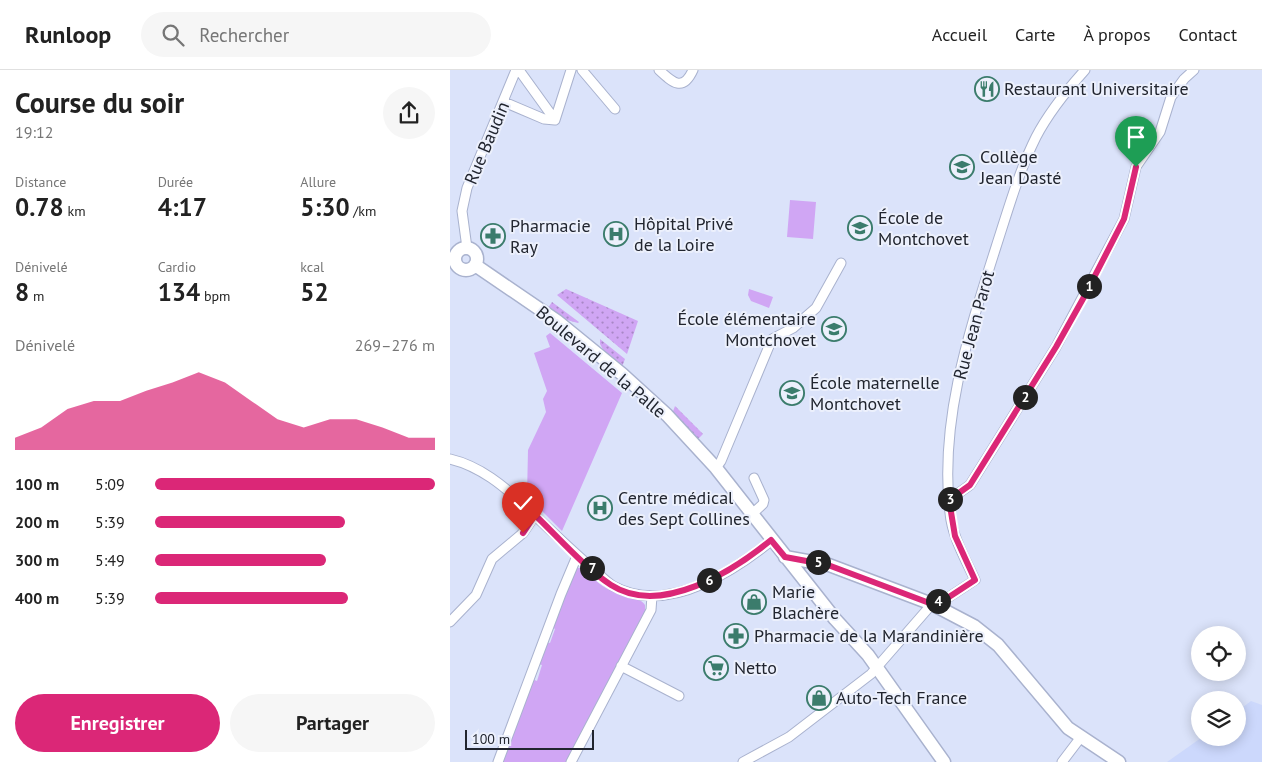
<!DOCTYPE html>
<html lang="fr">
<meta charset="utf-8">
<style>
body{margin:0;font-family:"PT Sans",sans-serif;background:#f6f6f6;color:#222;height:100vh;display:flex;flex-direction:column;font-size:19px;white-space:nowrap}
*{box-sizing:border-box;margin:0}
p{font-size:16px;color:#767676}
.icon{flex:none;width:28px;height:28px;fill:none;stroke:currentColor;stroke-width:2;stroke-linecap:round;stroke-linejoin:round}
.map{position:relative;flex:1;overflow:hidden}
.panel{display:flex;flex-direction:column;background:#fff;width:450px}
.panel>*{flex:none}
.buttons{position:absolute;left:741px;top:556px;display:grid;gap:10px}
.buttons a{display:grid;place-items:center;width:55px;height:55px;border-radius:50%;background:#fff;box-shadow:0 2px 12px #0003;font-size:25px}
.scale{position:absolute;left:15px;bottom:12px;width:129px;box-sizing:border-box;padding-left:5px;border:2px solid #21252f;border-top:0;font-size:14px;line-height:18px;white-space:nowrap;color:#21252f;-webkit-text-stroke:4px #ecf0fc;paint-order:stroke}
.pin{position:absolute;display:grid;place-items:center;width:42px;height:42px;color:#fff;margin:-51px -21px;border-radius:50% 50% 50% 0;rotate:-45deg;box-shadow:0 0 5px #0007}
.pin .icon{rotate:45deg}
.km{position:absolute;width:25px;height:25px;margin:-12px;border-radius:50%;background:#222;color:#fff;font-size:14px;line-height:25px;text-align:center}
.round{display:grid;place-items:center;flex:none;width:52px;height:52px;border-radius:26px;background:#f6f6f6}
.overview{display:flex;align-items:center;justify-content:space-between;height:85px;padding:0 15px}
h1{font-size:28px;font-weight:700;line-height:38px}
.figures{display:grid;grid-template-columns:repeat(3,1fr);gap:8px;height:85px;padding:5px 15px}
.figures div{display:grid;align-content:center}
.figures b{font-size:25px;font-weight:700}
.figures small{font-size:14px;font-weight:400}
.figures p{font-size:14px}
.chart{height:140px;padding:10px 15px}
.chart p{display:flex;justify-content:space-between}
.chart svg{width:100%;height:90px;margin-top:5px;fill:#db2777;opacity:.7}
.button{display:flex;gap:10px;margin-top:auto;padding:10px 15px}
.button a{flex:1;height:58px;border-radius:30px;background:#db2777;color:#fff;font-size:20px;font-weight:700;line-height:58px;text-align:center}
.button a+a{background:#f6f6f6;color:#222}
ul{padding:0 15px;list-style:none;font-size:16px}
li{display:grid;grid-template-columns:80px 60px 1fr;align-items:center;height:38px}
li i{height:12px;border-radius:6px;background:#db2777}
header{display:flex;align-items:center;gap:30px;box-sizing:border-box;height:70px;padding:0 25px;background:#fff;border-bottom:1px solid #e0e0e0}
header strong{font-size:24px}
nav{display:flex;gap:28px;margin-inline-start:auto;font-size:18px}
.search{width:350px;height:45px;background:#f6f6f6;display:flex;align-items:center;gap:12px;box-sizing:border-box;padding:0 18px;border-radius:28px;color:#767676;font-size:19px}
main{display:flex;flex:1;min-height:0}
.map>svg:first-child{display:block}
.built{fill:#ccd8fc}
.grass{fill:url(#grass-dots)}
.park{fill:#d0a6f4}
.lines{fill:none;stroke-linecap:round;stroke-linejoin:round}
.street-casing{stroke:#a9b2ce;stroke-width:11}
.secondary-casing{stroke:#a9b2ce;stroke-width:15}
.street{stroke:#fff;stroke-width:9}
.secondary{stroke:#fff;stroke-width:12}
.route-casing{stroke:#fff;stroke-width:10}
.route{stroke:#db2777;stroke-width:6}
.labels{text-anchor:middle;stroke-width:4;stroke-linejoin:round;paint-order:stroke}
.poi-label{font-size:18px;fill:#21252f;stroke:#ecf0fc;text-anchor:start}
.street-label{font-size:18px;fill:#21252f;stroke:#ecf0fc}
</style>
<header>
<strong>Runloop</strong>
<div class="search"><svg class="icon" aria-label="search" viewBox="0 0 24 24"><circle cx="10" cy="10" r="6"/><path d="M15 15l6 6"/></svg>Rechercher</div>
<nav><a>Accueil</a><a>Carte</a><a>À propos</a><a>Contact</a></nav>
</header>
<main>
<section class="panel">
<div class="overview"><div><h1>Course du soir</h1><p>19:12</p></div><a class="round"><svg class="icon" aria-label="share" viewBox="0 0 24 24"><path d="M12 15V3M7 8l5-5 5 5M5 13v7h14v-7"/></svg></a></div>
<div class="figures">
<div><p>Distance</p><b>0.78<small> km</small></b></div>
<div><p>Durée</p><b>4:17</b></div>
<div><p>Allure</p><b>5:30<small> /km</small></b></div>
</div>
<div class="figures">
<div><p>Dénivelé</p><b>8<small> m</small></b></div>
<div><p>Cardio</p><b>134<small> bpm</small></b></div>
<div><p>kcal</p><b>52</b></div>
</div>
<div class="chart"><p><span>Dénivelé</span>269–276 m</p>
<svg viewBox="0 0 160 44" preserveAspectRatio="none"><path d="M0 44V38L10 33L20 24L30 20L40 20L50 15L60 11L70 6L80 11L90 20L100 29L110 33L120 29L130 29L140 33L150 38L160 38V44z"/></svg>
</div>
<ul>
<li><b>100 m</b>5:09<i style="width:100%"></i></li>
<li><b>200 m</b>5:39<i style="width:68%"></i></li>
<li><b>300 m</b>5:49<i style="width:61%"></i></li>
<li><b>400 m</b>5:39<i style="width:69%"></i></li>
</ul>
<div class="button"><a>Enregistrer</a><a>Partager</a></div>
</section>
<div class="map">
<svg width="812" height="692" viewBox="0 0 812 692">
<defs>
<pattern id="grass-dots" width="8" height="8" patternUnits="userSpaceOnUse" patternTransform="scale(1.25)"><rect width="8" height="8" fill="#d0a6f4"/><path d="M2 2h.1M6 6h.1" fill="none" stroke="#a887c6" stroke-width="1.8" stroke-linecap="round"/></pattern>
</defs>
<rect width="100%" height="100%" fill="#dbe3fa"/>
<path class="built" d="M801,631L812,635V692H717L751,668H788V641Z"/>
<path class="grass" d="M116,219L188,251L177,284L107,225Z
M102,232L129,252L128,253L113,249L98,238Z
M150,269L175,289L172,297L156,285L150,274Z
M225,336L253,364L248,369L222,344Z"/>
<path class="park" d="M340,130L366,132L363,169L337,167Z
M299,219L323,227L319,238L301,231L298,225Z
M100,263L172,323L112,461L77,426L78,380L96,342L93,329L97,321L84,283L100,277L96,266Z
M126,498H132C140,505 147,513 156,518C167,525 188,524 195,535V544L117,692H51L82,609L87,611L92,595L88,594L96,572L100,573L105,559L102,557Z"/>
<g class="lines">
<defs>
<path id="street" d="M69,0L105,50
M132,0L165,39
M209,0C223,13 233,22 243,0
M54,32L94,49L105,50
M105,50L121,0
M17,178L12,141L17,118L66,0
M0,389C30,396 54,416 76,437C98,458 120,479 143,499C149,504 156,512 163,516C216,545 281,503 321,471
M266,398L271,391L322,269L343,258L366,238L391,193
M499,430L520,415L606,277L674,149L686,97L710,62L721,27L734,9L744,0
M301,445L313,434L314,430L304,408
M0,552L26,525L42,489L73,463L85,445
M171,596L229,626
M48,692L111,524L127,486
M121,692L201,540L202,526
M293,692L339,667L421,604L482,534L499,527L525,510C515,488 502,466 500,443C489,352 519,262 546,177C558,140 569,101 586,67C599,42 617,20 635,0
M612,692L631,667"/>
<path id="secondary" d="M5 189a11 11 0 1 1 22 0a11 11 0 1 1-22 0Z
M25,195L107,251L172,304L217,345L266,398L385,549L418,585L494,692
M335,487L379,495L482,534L524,556L548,575L618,658L669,692"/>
</defs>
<use href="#street" class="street-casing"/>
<use href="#secondary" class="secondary-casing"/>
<use href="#street" class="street"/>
<use href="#secondary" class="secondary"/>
</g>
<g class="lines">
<defs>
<path id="route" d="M73,463L85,445C108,467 136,499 161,515C211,547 283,501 321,470L335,487L378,495L482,534L499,527L525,510L505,466L499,430L520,415L606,277L634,227L674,149L686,97"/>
</defs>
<use href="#route" class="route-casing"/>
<use href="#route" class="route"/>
</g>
<defs>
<symbol id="restaurant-ring" viewBox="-11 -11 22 22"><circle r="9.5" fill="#ecf0fc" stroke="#3b7c6c" stroke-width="1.5"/><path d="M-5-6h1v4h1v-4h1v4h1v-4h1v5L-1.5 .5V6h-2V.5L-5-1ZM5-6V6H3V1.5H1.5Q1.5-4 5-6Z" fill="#3b7c6c"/></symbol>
<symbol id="school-ring" viewBox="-11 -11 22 22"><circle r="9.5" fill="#ecf0fc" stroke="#3b7c6c" stroke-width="1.5"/><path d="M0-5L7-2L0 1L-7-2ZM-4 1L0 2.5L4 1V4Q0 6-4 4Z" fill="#3b7c6c"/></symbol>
<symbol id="hospital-ring" viewBox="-11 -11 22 22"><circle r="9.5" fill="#ecf0fc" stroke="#3b7c6c" stroke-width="1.5"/><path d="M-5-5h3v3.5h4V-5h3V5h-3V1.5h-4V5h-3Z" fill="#3b7c6c"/></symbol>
<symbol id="pharmacy-ring" viewBox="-11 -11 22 22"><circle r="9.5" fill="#ecf0fc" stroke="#3b7c6c" stroke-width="1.5"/><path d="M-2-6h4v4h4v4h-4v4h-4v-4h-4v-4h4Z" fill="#3b7c6c"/></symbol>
<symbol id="shop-ring" viewBox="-11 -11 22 22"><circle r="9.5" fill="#ecf0fc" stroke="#3b7c6c" stroke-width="1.5"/><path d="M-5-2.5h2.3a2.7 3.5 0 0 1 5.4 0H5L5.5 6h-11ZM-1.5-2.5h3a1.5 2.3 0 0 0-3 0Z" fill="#3b7c6c"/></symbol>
<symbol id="supermarket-ring" viewBox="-11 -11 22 22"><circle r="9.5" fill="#ecf0fc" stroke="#3b7c6c" stroke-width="1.5"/><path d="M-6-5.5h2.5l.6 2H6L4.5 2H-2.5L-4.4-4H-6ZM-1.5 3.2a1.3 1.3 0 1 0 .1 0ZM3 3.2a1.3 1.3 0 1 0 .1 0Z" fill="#3b7c6c"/></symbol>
</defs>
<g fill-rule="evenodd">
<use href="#restaurant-ring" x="523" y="5" width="28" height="28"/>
<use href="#school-ring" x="498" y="83" width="28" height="28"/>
<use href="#school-ring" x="396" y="144" width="28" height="28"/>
<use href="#hospital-ring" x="152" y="150" width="28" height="28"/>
<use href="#pharmacy-ring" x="29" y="152" width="28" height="28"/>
<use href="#school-ring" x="370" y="245" width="28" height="28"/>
<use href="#school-ring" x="328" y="309" width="28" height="28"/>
<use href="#hospital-ring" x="136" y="424" width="28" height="28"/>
<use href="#shop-ring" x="290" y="518" width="28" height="28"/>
<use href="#pharmacy-ring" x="272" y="552" width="28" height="28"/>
<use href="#supermarket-ring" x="252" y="584" width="28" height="28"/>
<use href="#shop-ring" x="355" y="614" width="28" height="28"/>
</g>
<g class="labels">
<g class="poi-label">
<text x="554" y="25">Restaurant Universitaire</text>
<text x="530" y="93">Collège<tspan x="530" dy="21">Jean Dasté</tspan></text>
<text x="428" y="154">École de<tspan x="428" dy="21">Montchovet</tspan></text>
<text x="184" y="160">Hôpital Privé<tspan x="184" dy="21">de la Loire</tspan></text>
<text x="60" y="162">Pharmacie<tspan x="60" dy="21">Ray</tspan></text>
<text x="366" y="255" text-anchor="end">École élémentaire<tspan x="366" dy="21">Montchovet</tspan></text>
<text x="360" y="319">École maternelle<tspan x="360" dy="21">Montchovet</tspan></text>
<text x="168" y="434">Centre médical<tspan x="168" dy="21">des Sept Collines</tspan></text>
<text x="322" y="528">Marie<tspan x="322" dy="21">Blachère</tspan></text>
<text x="304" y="572">Pharmacie de la Marandinière</text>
<text x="284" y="604">Netto</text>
<text x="386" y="634">Auto-Tech France</text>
</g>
<g class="street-label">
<text transform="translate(37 73) rotate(-67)" y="6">Rue Baudin</text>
<text transform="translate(524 255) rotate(-75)" y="6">Rue Jean Parot</text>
<text transform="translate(151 292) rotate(40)" y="6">Boulevard de la Palle</text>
</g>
</g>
</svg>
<div class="buttons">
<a><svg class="icon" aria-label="locate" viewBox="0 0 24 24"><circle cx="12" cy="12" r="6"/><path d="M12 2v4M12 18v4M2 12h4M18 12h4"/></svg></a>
<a><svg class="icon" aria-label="layers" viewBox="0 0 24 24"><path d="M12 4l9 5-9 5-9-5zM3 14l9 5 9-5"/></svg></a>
</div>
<div class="scale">100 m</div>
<div class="pin" style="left:686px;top:97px;background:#1e9e55"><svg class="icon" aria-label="arrive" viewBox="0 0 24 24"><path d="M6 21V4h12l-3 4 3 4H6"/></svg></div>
<div class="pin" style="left:73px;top:463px;background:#d93025"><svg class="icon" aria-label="check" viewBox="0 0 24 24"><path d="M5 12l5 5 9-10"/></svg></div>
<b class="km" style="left:639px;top:216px">1</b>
<b class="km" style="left:575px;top:327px">2</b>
<b class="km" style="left:500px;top:429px">3</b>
<b class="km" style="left:488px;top:531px">4</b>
<b class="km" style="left:368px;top:492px">5</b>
<b class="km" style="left:259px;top:510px">6</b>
<b class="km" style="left:142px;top:498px">7</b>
</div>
</main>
